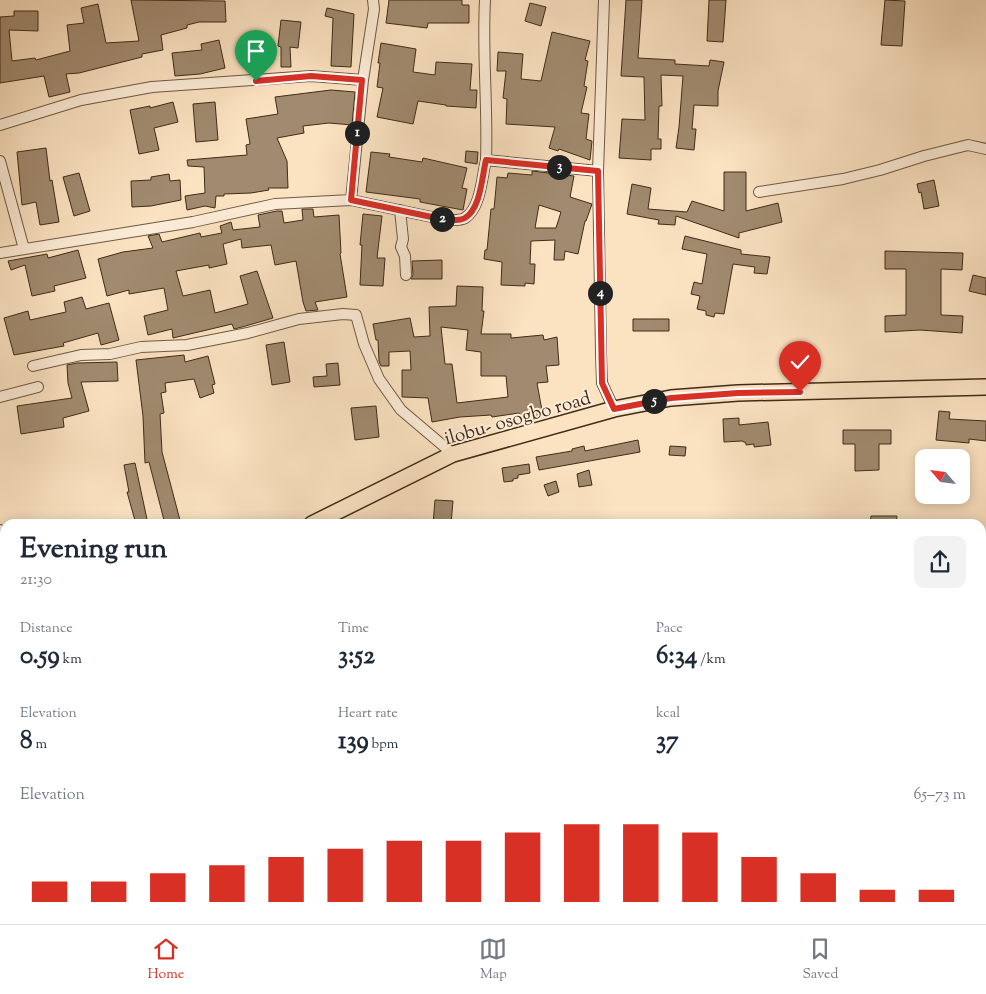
<!DOCTYPE html>
<meta charset="utf-8">
<style>
body{margin:0;font-family:"Sorts Mill Goudy",serif;background:#f2f2f3;color:#1f2937;height:100vh;display:flex;flex-direction:column;font-size:19px;white-space:nowrap}
*{box-sizing:border-box;margin:0}
p{font-size:16px;color:#747a83}
.icon{flex:none;width:28px;height:28px;fill:none;stroke:currentColor;stroke-width:2;stroke-linecap:round;stroke-linejoin:round}
.map{position:relative;flex:1;overflow:hidden}
.panel{position:absolute;left:0px;top:519px;width:986px;height:406px;display:flex;flex-direction:column;background:#fff;border-radius:15px 15px 0 0;box-shadow:0 2px 12px #0003}
.panel>*{flex:none}
.needle{width:32px;rotate:298deg}
.fabs{position:absolute;left:915px;top:449px;display:grid;gap:10px}
.fabs a{display:grid;place-items:center;width:55px;height:55px;border-radius:10px;background:#fff;box-shadow:0 2px 12px #0003;font-size:25px}
.pin{position:absolute;display:grid;place-items:center;width:42px;height:42px;color:#fff;margin:-51px -21px;border-radius:50% 50% 50% 0;rotate:-45deg;box-shadow:0 0 5px #0007}
.pin .icon{rotate:45deg}
.km{position:absolute;width:25px;height:25px;margin:-12px;border-radius:50%;background:#222;color:#fff;font-size:14px;line-height:25px;text-align:center}
.round{display:grid;place-items:center;flex:none;width:52px;height:52px;border-radius:10px;background:#f2f2f3}
.summary{display:flex;align-items:center;justify-content:space-between;height:85px;padding:0 20px}
h1{font-size:28px;font-weight:800;line-height:38px}
.figures{display:grid;grid-template-columns:repeat(3,1fr);gap:8px;height:85px;padding:5px 20px}
.figures div{display:grid;align-content:center}
.figures b{font-size:25px;font-weight:800}
.figures small{font-size:14px;font-weight:400}
.figures p{font-size:14px}
.chart{height:140px;padding:10px 20px}
.chart p{display:flex;justify-content:space-between}
.chart svg{width:100%;height:90px;margin-top:5px;stroke:#d93025;stroke-width:6}
.dock{display:flex;justify-content:space-around;align-items:center;height:70px;border-top:1px solid #e0e1e3;background:#fff;font-size:14px;color:#747a83}
.dock a{display:grid;justify-items:center;gap:2px}
.dock .current{color:#d93025}
.map>svg:first-child{display:block}
.building{fill:#a18a6f;stroke:#402b17;fill-rule:evenodd}
.lines{fill:none;stroke-linecap:round;stroke-linejoin:round}
.minor-casing{stroke:#6f5942;stroke-width:12}
.primary-casing{stroke:#402b17;stroke-width:18}
.minor{stroke:#fcecd7;stroke-width:10}
.primary{stroke:#fbe2c1;stroke-width:15}
.route-casing{stroke:#fff;stroke-width:10}
.route{stroke:#d93025;stroke-width:6}
.labels{text-anchor:middle;stroke-width:4;stroke-linejoin:round;paint-order:stroke}
.street-label{font-size:19px;fill:#402b17;stroke:#fcecd7}
</style>
<div class="map">
<svg width="986" height="924" viewBox="0 0 986 924">
<rect width="100%" height="100%" fill="#fbe2c1"/>
<filter id="stains"><feTurbulence type="fractalNoise" baseFrequency=".004" numOctaves="4"/><feColorMatrix values="0 0 0 0 .2 0 0 0 0 .09 0 0 0 0 .02 0 0 0 .5 -.17"/></filter>
<radialGradient id="worn" r=".72"><stop offset=".6" stop-color="#630" stop-opacity="0"/><stop offset="1" stop-color="#630" stop-opacity=".3"/></radialGradient>
<path class="building" d="M131,0L225,1L226,22H199L187,25V28L161,35L163,50L142,54V57L79,73L66,74L70,92L49,97L44,76L0,83V17L14,16V11H38V31L9,30L12,61L35,58L36,60L70,51L67,25L84,23L81,8L98,4L106,43L139,41Z
M389,0H462V5H469V23H428L427,28L386,23Z
M626,0H642L638,58L675,60V64L709,66L710,60L724,62L718,91V106L694,105L692,129H696L694,150L676,148L679,127L683,76L661,75L662,106H659L658,139H661V149H651V160L619,158L622,119L645,120L644,77L621,76Z
M709,0H726L723,42L707,41Z
M885,0L905,1L902,46L881,45Z
M530,3L546,7L541,26L525,21Z
M327,8L354,14L351,67L331,66L333,18L325,16Z
M281,20L301,22L298,48L290,47L291,67H281V47L278,46Z
M552,32L590,41L585,60L588,61L584,86L587,87L581,113L589,114L586,139L592,141L590,160L559,149L558,151L549,148L555,127L506,124L507,99L503,98L506,71H497L498,52L523,54L521,79L541,81Z
M219,40L225,68L200,74L175,76L172,53L202,50L201,44Z
M381,43L416,49L413,72L435,75L436,62L472,64L470,90H477L476,108L446,106V105L418,101L413,124L377,117L383,88L377,87L380,63H378Z
M331,90L355,92L352,125L329,123L303,126L304,133L277,138L287,161L288,188H268L269,190L251,193L224,194V196H216L215,208L205,206L187,210L185,196L205,193L204,167L188,166L187,160L247,155L246,145L250,144L246,119L278,114L275,97Z
M173,102L178,122L154,128L159,150L139,154L130,110L150,106V108Z
M215,102L218,140L196,142L193,104Z
M46,148L50,181L52,180L59,222L40,225L36,202L22,205L17,152Z
M466,151L478,152L477,164L465,162Z
M371,152L390,154L389,157L422,162L423,158L467,168L462,188L467,189L463,210L420,202V199L366,192Z
M532,171L574,176L570,197L592,204L586,221H585L578,254L565,251L564,260H554L555,240L531,241L530,264H535L534,284L525,283V286L501,285L502,262L484,259L485,250H487L491,209H494L497,177L507,178L508,173L532,175ZM539,205L561,212L556,228H535Z
M724,172H746V211L778,203L782,222L739,233V238L676,216L675,225L658,224L659,220L627,214L632,184L651,188L648,209L687,212L692,201L724,211Z
M79,173L90,211L74,216L63,177Z
M169,174L170,181L180,180L181,200L151,206L132,207L131,181L151,180V177Z
M934,180L939,206L924,209L921,192L919,193L917,184Z
M302,209H313L314,217L339,215L341,253L340,254L347,297L315,302L318,310L306,311L303,302L296,261L275,265L271,245L242,248L241,239L223,244L227,264L209,268V265L176,271L183,296L210,290L215,313L248,304L240,276L257,271L273,318L242,327L234,329L232,324L173,338L172,329L148,335L144,316L168,310L164,288L129,294V290L107,296L98,259L123,252L153,248L148,236L159,234L162,242L200,233L201,237L222,233L220,226L231,222L233,230L260,227L258,215L277,211H282L284,223L303,220Z
M363,214L382,216L377,258H385L383,286L360,285L362,245H360Z
M685,236L741,250V254L770,257L767,274L754,273L755,267L733,264L724,314L715,313L714,317L706,315V311L697,309L700,296L691,294L694,282L702,284L707,254L682,249Z
M78,250L86,278L54,286L55,291L32,296L25,265L11,270L8,261L47,254L48,258Z
M885,251L963,253L962,270L941,269V315L963,316L962,333L920,330L885,332V316L906,315V269H885Z
M442,260V279H411L413,275L412,261Z
M973,275L986,278V295L969,291Z
M457,286L483,287L482,311H484L481,334H511V338L543,335L544,340L557,337L559,365L546,366L548,382L537,383L543,416L520,420L519,413L492,417L491,415L460,417L432,422L428,398L402,397V370H411L410,351L389,352V366H381L379,361L378,340H376L373,324L410,318L414,337L430,336L429,307L456,306ZM441,327L468,330L466,350L481,352V376H506L508,397L457,403L452,364H445Z
M82,297L86,309L109,303L119,340L101,345L98,333L63,343L64,346L14,355L4,318L28,311L30,320L66,312L64,302Z
M633,319H669V331H633Z
M284,342L290,382L272,385L266,345Z
M184,355L185,362L208,356L215,384L212,385L214,393L200,398L194,379L165,383L166,392L161,393L164,413L160,414L162,452L181,524H165L149,462L145,463L143,416L136,360Z
M117,362L118,381L81,382L89,411L63,418L64,427L21,434L17,406L72,398L68,383L67,365L77,363Z
M338,363L340,385L314,387L313,377L327,376L326,364Z
M376,406L379,437L355,440L351,408Z
M939,411L950,412L949,419L986,421V441L969,439V443L936,440Z
M739,418V425L768,422L771,445L754,447V444L746,445V443L742,441L724,442L723,419Z
M843,430H891V444H879V470L855,471V444H843Z
M638,440L640,452L539,470L536,457L572,451V449L584,446L585,451Z
M670,446L686,447L685,456L669,455Z
M135,463L148,524H136L127,492H129L124,465Z
M529,464L530,473L518,475V478L513,479V481L504,482L502,468Z
M589,470L592,485L579,487L577,474Z
M556,481L559,492L548,496L544,485Z
M435,500L453,501L451,524H433Z
M871,516H897L896,524H870Z"/>
<g class="lines">
<defs>
<path id="minor" d="M485,0C482,53 488,106 486,160
M604,0L598,171L601,354L602,383L614,409
M0,125L81,100L152,87L311,76L363,80
M0,161L24,249
M759,192L843,179L880,170L924,156L968,145L986,149
M351,200L363,80L374,9L373,0
M400,210L403,239L401,247L405,256L406,275
M0,253L193,222L275,204L351,200L446,220C452,220 460,221 465,218C481,208 482,176 486,160L598,171
M33,366L81,355L110,354L141,347L187,345L248,333L299,319L343,314L356,315L364,344L379,379L401,410L453,454
M0,397L38,387
M0,530L5,551
M981,619L986,618
M981,756H986
M0,807H5
M981,870H986
M443,920L445,924
M695,920V924
M843,924V920"/>
<path id="primary" d="M312,524L453,454L614,409L671,398L738,393L986,387
M0,658L5,657"/>
</defs>
<use href="#minor" class="minor-casing"/>
<use href="#primary" class="primary-casing"/>
<use href="#minor" class="minor"/>
<use href="#primary" class="primary"/>
</g>
<g class="lines">
<defs>
<path id="route" d="M256,81L311,76L362,80L351,200L446,220C452,220 460,221 465,218C481,208 482,176 486,160L598,171L602,383L614,409L671,398L738,393L800,392"/>
</defs>
<use href="#route" class="route-casing"/>
<use href="#route" class="route"/>
</g>
<g class="labels">
<g class="street-label">
<text transform="translate(517 417) rotate(-16)" y="7">ilobu- osogbo road</text>
</g>
</g>
<rect width="100%" height="100%" filter="url(#stains)"/>
<rect width="100%" height="100%" fill="url(#worn)"/>
</svg>
<div class="fabs">
<a><svg class="needle" viewBox="-14 -14 28 28"><path d="M0-13l5 13h-10z" fill="#e53935"/><path d="M0 13l5-13h-10z" fill="#747a83"/></svg></a>
</div>
<div class="pin" style="left:256px;top:81px;background:#1e9e55"><svg class="icon" aria-label="arrive" viewBox="0 0 24 24"><path d="M6 21V4h12l-3 4 3 4H6"/></svg></div>
<div class="pin" style="left:800px;top:392px;background:#d93025"><svg class="icon" aria-label="check" viewBox="0 0 24 24"><path d="M5 12l5 5 9-10"/></svg></div>
<b class="km" style="left:357px;top:133px">1</b>
<b class="km" style="left:442px;top:219px">2</b>
<b class="km" style="left:559px;top:167px">3</b>
<b class="km" style="left:600px;top:293px">4</b>
<b class="km" style="left:654px;top:401px">5</b>
<section class="panel">
<div class="summary"><div><h1>Evening run</h1><p>21:30</p></div><a class="round"><svg class="icon" aria-label="share" viewBox="0 0 24 24"><path d="M12 15V3M7 8l5-5 5 5M5 13v7h14v-7"/></svg></a></div>
<div class="figures">
<div><p>Distance</p><b>0.59<small> km</small></b></div>
<div><p>Time</p><b>3:52</b></div>
<div><p>Pace</p><b>6:34<small> /km</small></b></div>
</div>
<div class="figures">
<div><p>Elevation</p><b>8<small> m</small></b></div>
<div><p>Heart rate</p><b>139<small> bpm</small></b></div>
<div><p>kcal</p><b>37</b></div>
</div>
<div class="chart"><p><span>Elevation</span>65–73 m</p>
<svg viewBox="0 0 160 44" preserveAspectRatio="none"><path d="M5 44V34M15 44V34M25 44V30M35 44V26M45 44V22M55 44V18M65 44V14M75 44V14M85 44V10M95 44V6M105 44V6M115 44V10M125 44V22M135 44V30M145 44V38M155 44V38"/></svg>
</div>
</section>
</div>
<nav class="dock">
<a class="current"><svg class="icon" aria-label="home" viewBox="0 0 24 24"><path d="M3 11l9-7 9 7M6 9v11h12V9"/></svg>Home</a>
<a><svg class="icon" aria-label="map" viewBox="0 0 24 24"><path d="M3 6l6-2 6 2 6-2v14l-6 2-6-2-6 2zM9 4v14M15 6v14"/></svg>Map</a>
<a><svg class="icon" aria-label="saved" viewBox="0 0 24 24"><path d="M7 4h10v16l-5-4-5 4z"/></svg>Saved</a>
</nav>
